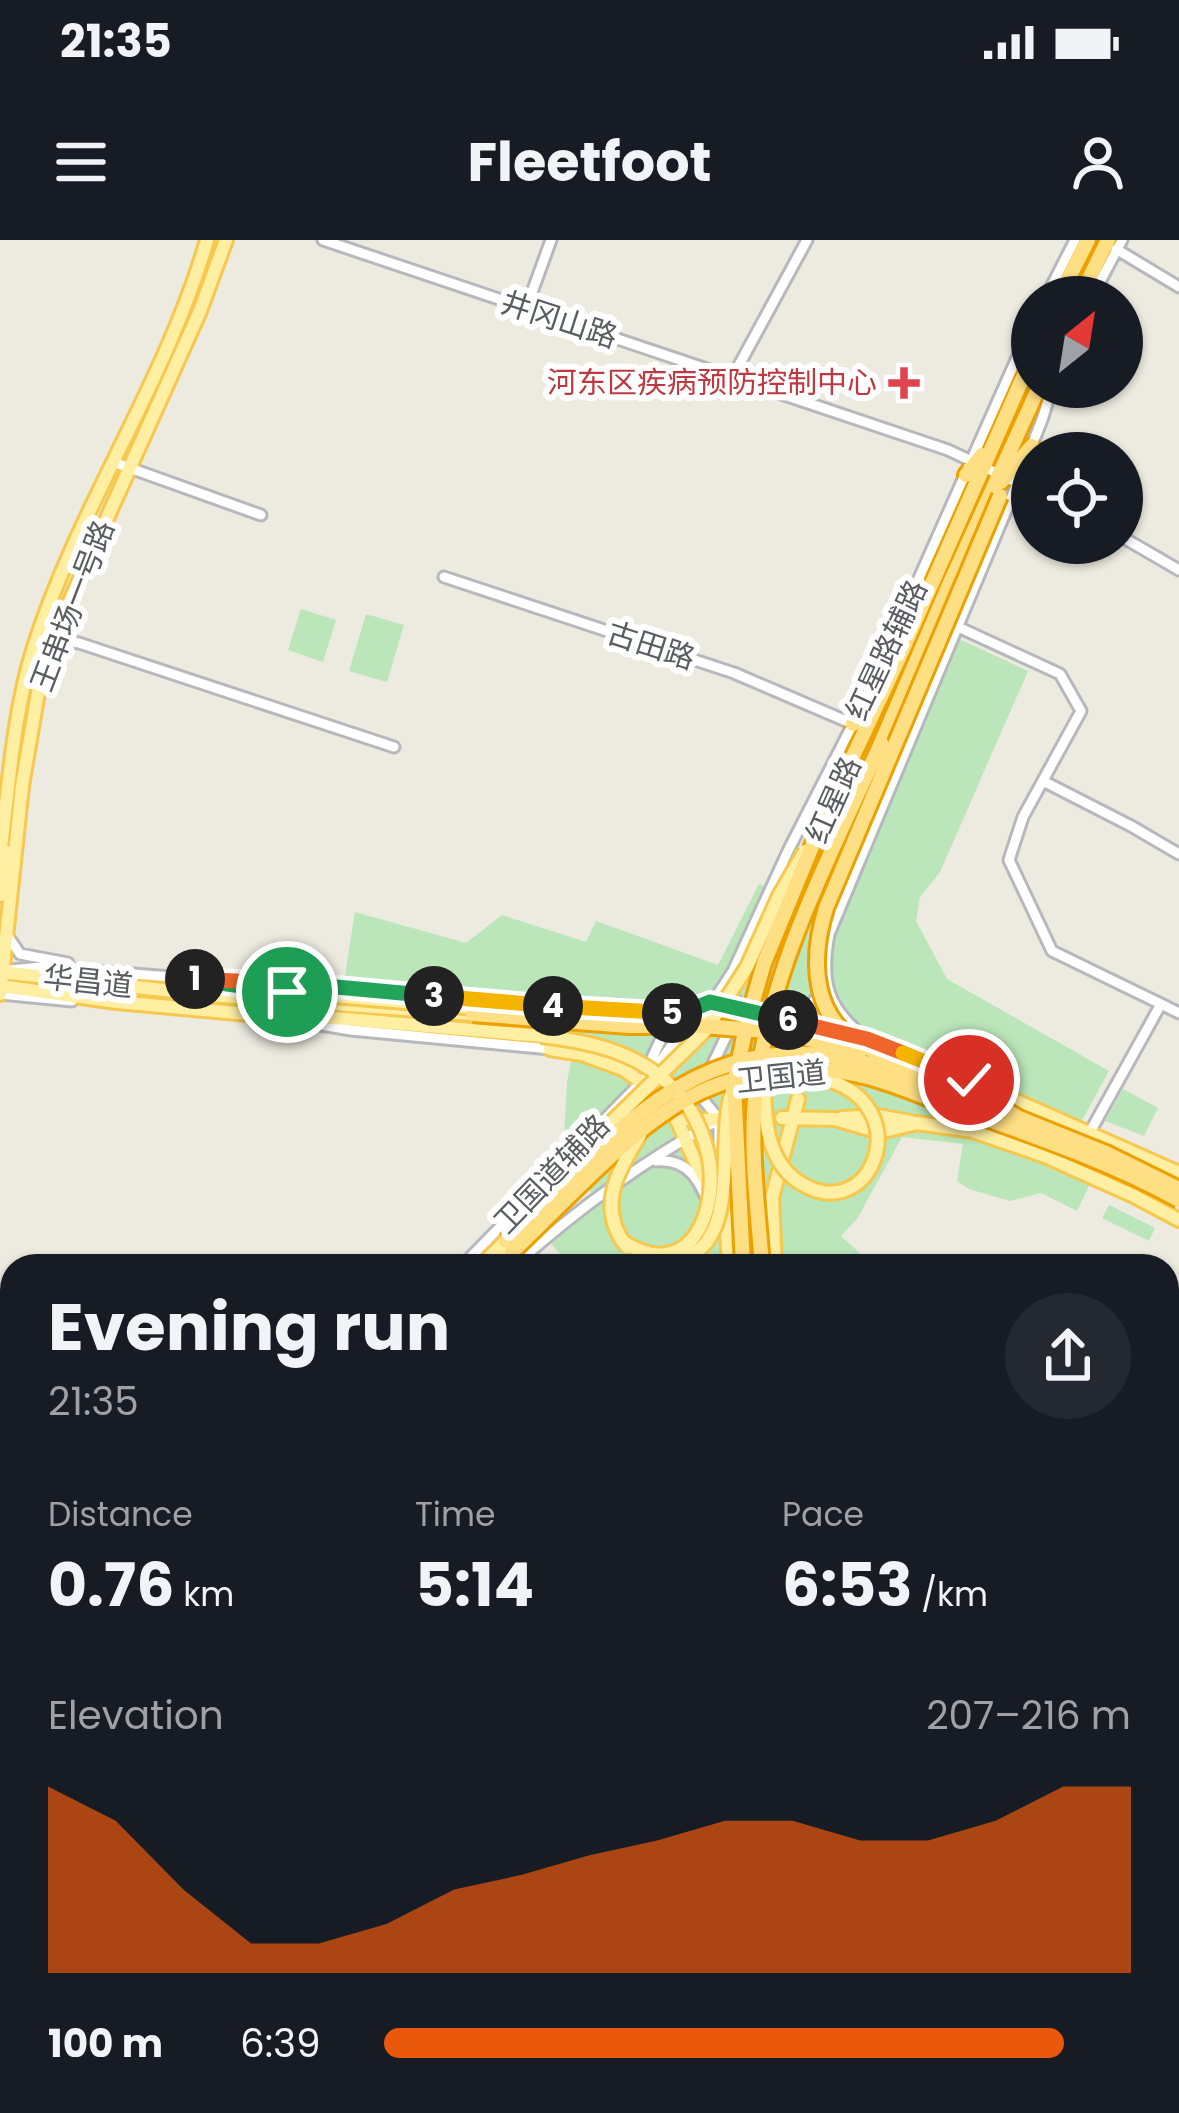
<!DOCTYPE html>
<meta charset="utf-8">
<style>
body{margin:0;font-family:Poppins,"Noto Sans SC",sans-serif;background:#242831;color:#f1f3f6;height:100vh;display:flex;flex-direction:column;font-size:45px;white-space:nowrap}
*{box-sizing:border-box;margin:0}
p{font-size:39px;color:#9ea1a6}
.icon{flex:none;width:66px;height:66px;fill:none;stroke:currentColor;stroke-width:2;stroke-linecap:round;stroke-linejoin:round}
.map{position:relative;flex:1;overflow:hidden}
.panel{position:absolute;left:0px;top:1014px;width:1179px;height:861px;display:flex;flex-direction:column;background:#171b24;border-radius:36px 36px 0 0;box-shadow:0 3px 9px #0004}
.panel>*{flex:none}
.needle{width:78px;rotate:30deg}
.tools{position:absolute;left:1011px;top:36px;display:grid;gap:24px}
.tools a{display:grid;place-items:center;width:132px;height:132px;border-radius:50%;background:#171b24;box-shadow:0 3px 9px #0004;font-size:60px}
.pin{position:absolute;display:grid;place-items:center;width:102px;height:102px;color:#fff;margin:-51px;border:6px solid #fff;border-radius:50%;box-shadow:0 3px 12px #0007}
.km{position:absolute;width:60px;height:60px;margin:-30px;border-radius:50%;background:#222;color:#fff;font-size:33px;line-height:60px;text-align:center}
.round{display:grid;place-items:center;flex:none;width:126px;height:126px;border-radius:63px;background:#242831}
.head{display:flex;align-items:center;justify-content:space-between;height:204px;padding:0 48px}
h1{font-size:66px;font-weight:700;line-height:90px}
.stats{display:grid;grid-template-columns:repeat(3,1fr);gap:18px;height:204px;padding:12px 48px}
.stats div{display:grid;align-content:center}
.stats b{font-size:60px;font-weight:700}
.stats small{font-size:33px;font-weight:400}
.stats p{font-size:33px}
.chart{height:336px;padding:24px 48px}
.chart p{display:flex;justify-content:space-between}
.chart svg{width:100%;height:216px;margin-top:12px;fill:#ea580c;opacity:.7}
ul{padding:0 48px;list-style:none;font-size:39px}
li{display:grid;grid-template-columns:192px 144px 1fr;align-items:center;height:90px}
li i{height:30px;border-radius:15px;background:#ea580c}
.status{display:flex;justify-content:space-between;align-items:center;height:84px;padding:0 60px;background:#171b24;direction:ltr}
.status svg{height:33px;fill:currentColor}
header{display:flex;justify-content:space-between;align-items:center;height:156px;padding:0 48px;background:#171b24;font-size:54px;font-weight:700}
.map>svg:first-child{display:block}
.green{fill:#bae6ba}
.water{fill:#9dd5ff}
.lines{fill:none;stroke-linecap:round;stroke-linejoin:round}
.minor-casing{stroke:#b6b8bd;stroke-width:15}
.major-casing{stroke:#f7c74e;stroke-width:18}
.highway-casing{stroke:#eca100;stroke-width:20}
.minor{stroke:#fff;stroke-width:9}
.major{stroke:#ffefa2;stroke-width:12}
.highway{stroke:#ffdf84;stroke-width:14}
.major-bridge-casing{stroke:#f7c74e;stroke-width:18;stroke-linecap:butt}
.highway-bridge-casing{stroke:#eca100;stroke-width:20;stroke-linecap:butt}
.major-bridge{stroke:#ffefa2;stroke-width:12}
.highway-bridge{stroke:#ffdf84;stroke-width:14}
.split-1-casing{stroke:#fff;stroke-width:24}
.split-2-casing{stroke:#fff;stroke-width:24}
.split-3-casing{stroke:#fff;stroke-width:24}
.split-4-casing{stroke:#fff;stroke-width:24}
.split-5-casing{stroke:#fff;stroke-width:24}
.split-6-casing{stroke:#fff;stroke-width:24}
.split-7-casing{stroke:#fff;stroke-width:24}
.split-8-casing{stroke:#fff;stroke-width:24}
.split-1{stroke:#22a559;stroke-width:15}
.split-2{stroke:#f0652b;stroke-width:15}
.split-3{stroke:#22a559;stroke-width:15}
.split-4{stroke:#f5b400;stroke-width:15}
.split-5{stroke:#f5b400;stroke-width:15}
.split-6{stroke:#22a559;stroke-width:15}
.split-7{stroke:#f0652b;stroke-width:15}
.split-8{stroke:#f5b400;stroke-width:15}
.health-dot{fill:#e0444e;stroke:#fff;stroke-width:4.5}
.labels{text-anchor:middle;stroke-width:12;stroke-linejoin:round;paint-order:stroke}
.street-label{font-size:30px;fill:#595d62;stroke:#fff}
.health-label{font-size:30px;fill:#be3a42;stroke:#fff;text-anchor:end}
</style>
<div class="status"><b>21:35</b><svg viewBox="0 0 49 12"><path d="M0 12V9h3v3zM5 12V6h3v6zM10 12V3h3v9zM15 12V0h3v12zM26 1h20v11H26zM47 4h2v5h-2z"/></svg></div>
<header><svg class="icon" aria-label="menu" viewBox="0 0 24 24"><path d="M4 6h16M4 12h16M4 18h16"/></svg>Fleetfoot<svg class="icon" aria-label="person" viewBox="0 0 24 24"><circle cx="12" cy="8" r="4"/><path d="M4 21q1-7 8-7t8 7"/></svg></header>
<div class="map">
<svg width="1179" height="1873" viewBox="0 0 1179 1873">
<rect width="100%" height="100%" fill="#edeae0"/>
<path class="green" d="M301,369L336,380L323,422L288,410Z
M366,374L404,385L387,442L349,431Z
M959,399L1028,431L940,632L920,657L916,681L947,739L1109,831L1074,895L1089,946L1077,971L1041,953L1010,961L969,949L957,941L963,904L902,897L857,979L841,996L874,1026H571L551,1004L599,963L563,916L567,842L582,764L454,749L344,741L355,672L466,703L502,675L586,702L596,681L718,725L759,644L829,668L847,669Z
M1123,849L1158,868L1144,896L1105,881Z
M1109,965L1155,988L1149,1001L1102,978Z
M1179,1142V1245L1167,1265V1147L1173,1151Z
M0,1815L12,1818V1863H28L25,1873H0Z
M416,1863H593L619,1873H412Z
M939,1863H1026L1044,1873H934Z"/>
<path class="water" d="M487,1863C521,1863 553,1860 584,1873H484Z"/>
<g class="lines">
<defs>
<path id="minor" d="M323,0L948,210L1032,250
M1116,9L1179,47
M1046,57L1075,0
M1092,57L1122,0
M526,69L551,0
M732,138L807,0
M113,222L261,275
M1122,297L1179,330
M444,337L734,433L853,484
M958,387L1060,434L1081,471L1023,577L1009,620L1052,711L1161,764L1090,892
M34,407L60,401L79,403L394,507
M864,462L1032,84
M1043,541L1131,586L1179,614
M7,695L20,714L68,723
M11,730L42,727L185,738
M232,740L286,742L651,774L686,772L699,768
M0,754L72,761
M1161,764L1179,773
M720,765L844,793
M303,782L351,790L550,809
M800,782L820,752
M804,793L828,764
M867,799C827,769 820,742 829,694L1011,259L1043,177L1052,147
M646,831L667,786
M709,832L739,769V764L730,752
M703,848L705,862L719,879
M656,921C697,918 703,953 717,984
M719,940V879
M462,1026L657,826L688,783L718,754L733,731L788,611L854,482
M514,1026C576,970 645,920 718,880
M0,1356L12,1348
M0,1435L12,1438
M1167,1764L1179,1741
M600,1863L625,1873
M1043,1863L1061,1873
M39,1873L42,1863
M409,1873L414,1863
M1110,1873L1115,1863
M1167,1873L1179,1850"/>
<path id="major" d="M0,615C9,546 13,474 34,407C79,266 166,142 207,0
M0,655L5,611
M0,732L209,755L473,774
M182,738L287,752
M0,746L117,762L280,777L334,778L541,796
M0,754L22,546L41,435L65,372L200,71L226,0
M867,799L969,840L1179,933
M550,809L582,814L623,829L656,853L673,871L694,919L726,975L729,1026
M674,872L692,881L719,879
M782,878L835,879L869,889L888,890L917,883L973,891L1045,916L1134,956L1179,980
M842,878L877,876L911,882
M480,1026L506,1001
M497,1026L512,1012
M775,1026L772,958L798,859
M0,1301L12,1294
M0,1314L12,1307
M0,1326L12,1319
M0,1341L12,1334
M1167,1472L1179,1478
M1167,1794L1179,1771
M1167,1840L1179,1818
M803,1863L804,1873
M845,1863L846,1873
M1127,1873L1132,1863
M1149,1873L1155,1863"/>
<path id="highway" d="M1059,57L1088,0
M1080,57L1108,0
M966,235L982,215
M1001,242L1032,206
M853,484L875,456
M881,503L948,347L1039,147
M820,587L899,418L1032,117
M819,1863L820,1873
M832,1863L833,1873"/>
</defs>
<use href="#minor" class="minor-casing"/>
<use href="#major" class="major-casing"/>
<use href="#highway" class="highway-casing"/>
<use href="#minor" class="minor"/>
<use href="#major" class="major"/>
<use href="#highway" class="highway"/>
<defs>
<path id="major-bridge" d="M287,752L487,769
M674,781L701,777L717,767
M541,796C587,801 634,811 669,844C691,863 706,896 710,925C716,982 684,1042 622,1001
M763,826C765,853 763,884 773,909C779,924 788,936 802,944C869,984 916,874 834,842C819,837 804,836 788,835
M537,963L586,907L706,790L747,727L779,656L805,611
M627,1007C596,969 617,931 640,895
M661,1023C748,1020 714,906 732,851"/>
<path id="highway-bridge" d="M1000,256L826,668C810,720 811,779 865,807L991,861L1019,878
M473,774L629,786H701L769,791L861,810
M1014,876L1106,913L1179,949
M506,1001C604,906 689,790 843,818C884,825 925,845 964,859
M512,1012C564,963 625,894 685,860C729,835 785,824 836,831C875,835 912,853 950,866C1028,894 1106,920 1179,960
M743,1026L734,844L747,782L764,723L820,587
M762,1026C758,968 749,908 756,850C770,726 831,615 881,503"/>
</defs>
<use href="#major-bridge" class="major-bridge-casing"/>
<use href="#highway-bridge" class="highway-bridge-casing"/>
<use href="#major-bridge" class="major-bridge"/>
<use href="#highway-bridge" class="highway-bridge"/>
</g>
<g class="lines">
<defs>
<path id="split-1" d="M195,739L182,738L287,752"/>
<path id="split-2" d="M195,739L315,745"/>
<path id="split-3" d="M315,745L434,756"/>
<path id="split-4" d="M434,756L553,766"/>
<path id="split-5" d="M553,766L672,773"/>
<path id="split-6" d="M672,773L686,772L710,762L788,780"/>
<path id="split-7" d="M788,780L867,799L903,813"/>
<path id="split-8" d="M903,813L969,840"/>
</defs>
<use href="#split-1" class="split-1-casing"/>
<use href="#split-2" class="split-2-casing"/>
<use href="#split-3" class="split-3-casing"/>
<use href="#split-4" class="split-4-casing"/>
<use href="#split-5" class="split-5-casing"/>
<use href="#split-6" class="split-6-casing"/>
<use href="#split-7" class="split-7-casing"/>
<use href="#split-8" class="split-8-casing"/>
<use href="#split-1" class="split-1"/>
<use href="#split-2" class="split-2"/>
<use href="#split-3" class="split-3"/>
<use href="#split-4" class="split-4"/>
<use href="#split-5" class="split-5"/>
<use href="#split-6" class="split-6"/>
<use href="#split-7" class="split-7"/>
<use href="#split-8" class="split-8"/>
</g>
<path class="health-dot" d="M898 125h12v12h12v12h-12v12h-12v-12h-12v-12h12z"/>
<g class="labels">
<g class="street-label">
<text transform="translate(559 80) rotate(18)" y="10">井冈山路</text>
<text transform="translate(73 366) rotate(-69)" y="10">王串场一号路</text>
<text transform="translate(651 406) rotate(18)" y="10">古田路</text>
<text transform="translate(887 410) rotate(-65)" y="10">红星路辅路</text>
<text transform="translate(834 560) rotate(-66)" y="10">红星路</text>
<text transform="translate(88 742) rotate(6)" y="10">华昌道</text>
<text transform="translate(781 837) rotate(-6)" y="10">卫国道</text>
<text transform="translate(552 934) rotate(-46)" y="10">卫国道辅路</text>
</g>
<g class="health-label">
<text x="877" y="153">河东区疾病预防控制中心</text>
</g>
</g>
</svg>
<div class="tools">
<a><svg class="needle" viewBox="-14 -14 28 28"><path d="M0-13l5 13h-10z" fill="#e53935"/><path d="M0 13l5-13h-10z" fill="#9ea1a6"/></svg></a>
<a><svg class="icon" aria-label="locate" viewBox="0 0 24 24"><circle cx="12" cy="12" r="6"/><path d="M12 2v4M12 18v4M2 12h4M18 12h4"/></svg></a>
</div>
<div class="pin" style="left:287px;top:752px;background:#1e9e55"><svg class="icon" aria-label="arrive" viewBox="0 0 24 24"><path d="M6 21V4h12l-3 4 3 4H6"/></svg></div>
<div class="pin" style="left:969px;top:840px;background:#d93025"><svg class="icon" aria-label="check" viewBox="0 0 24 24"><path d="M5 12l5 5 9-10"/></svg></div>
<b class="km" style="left:195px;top:739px">1</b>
<b class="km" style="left:434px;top:756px">3</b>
<b class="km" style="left:553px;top:766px">4</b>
<b class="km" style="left:672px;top:773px">5</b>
<b class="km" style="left:788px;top:780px">6</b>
<section class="panel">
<div class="head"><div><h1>Evening run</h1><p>21:35</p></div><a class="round"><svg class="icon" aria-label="share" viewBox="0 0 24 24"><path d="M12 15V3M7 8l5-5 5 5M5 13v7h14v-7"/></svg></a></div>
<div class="stats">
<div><p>Distance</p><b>0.76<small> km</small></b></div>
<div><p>Time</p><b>5:14</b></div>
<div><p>Pace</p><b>6:53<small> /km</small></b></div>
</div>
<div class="chart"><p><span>Elevation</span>207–216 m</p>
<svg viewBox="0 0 160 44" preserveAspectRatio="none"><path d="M0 44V6L10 13L20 27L30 38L40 38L50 34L60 27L70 24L80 20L90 17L100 13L110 13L120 17L130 17L140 13L150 6L160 6V44z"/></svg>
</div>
<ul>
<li><b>100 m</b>6:39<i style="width:91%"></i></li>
</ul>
</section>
</div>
